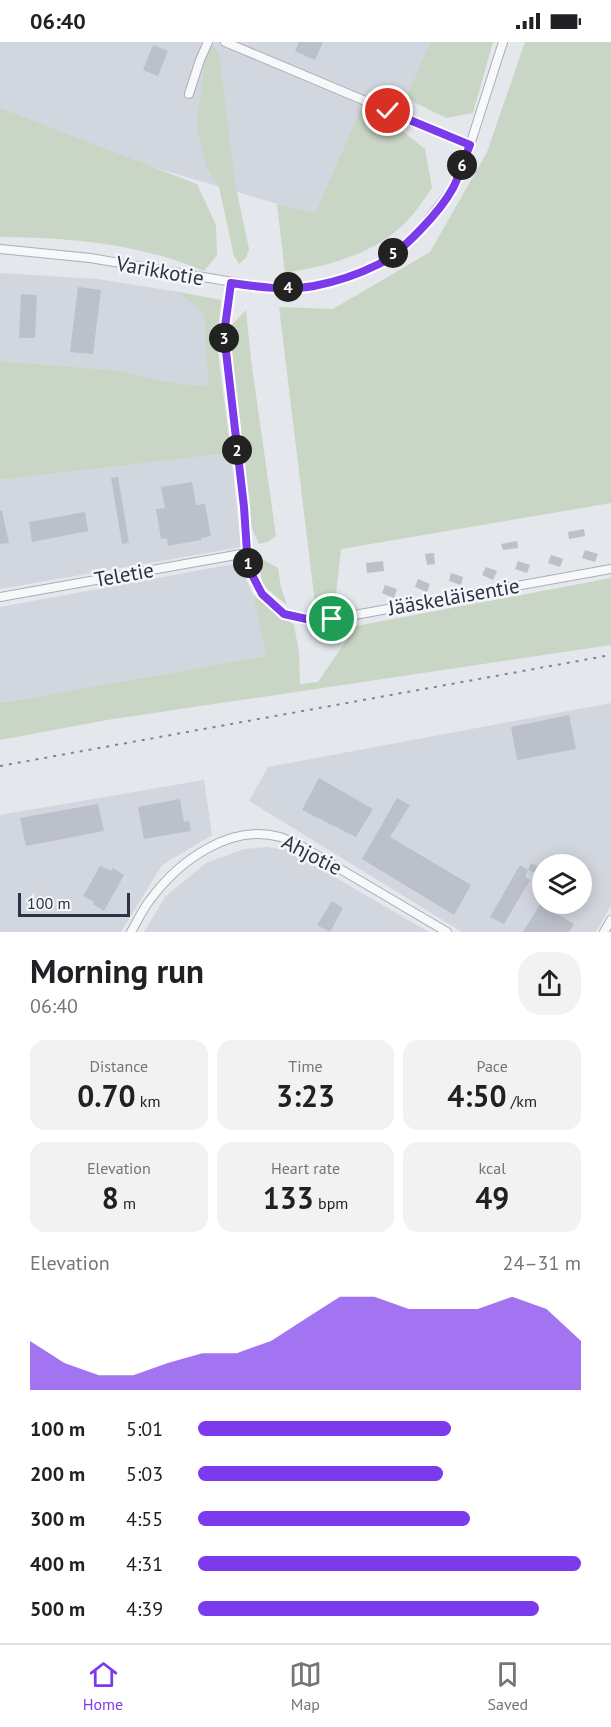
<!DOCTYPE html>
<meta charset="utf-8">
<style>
body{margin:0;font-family:"PT Sans",sans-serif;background:#f2f2f2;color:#202124;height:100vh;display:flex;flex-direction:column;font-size:22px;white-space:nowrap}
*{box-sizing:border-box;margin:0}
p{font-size:20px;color:#757577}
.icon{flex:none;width:33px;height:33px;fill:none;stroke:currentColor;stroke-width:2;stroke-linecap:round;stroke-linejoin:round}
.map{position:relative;height:890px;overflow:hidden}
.drawer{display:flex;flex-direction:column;background:#fff;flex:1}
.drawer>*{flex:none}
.fabs{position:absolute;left:532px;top:812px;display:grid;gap:12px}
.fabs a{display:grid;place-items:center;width:60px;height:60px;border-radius:50%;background:#fff;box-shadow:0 3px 15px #0003;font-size:30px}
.scale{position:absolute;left:18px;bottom:15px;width:112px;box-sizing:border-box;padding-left:6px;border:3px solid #2b3445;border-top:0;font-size:16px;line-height:21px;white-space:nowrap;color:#2b3445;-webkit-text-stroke:4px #f4f6f9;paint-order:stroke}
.pin{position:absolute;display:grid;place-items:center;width:51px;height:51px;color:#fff;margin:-26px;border:3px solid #fff;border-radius:50%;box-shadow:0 2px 6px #0007}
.km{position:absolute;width:30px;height:30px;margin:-15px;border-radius:50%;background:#222;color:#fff;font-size:16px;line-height:30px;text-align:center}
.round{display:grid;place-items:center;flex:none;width:63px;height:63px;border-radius:24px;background:#f2f2f2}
.summary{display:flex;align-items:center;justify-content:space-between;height:102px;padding:0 30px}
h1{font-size:33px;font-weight:700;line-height:45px}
.figures{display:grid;grid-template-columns:repeat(3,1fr);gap:9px;height:102px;padding:6px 30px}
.figures div{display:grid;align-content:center;border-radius:15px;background:#f2f2f2;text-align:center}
.figures b{font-size:30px;font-weight:700}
.figures small{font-size:16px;font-weight:400}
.figures p{font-size:16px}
.chart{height:168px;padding:12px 30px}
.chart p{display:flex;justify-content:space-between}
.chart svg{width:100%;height:108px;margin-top:6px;fill:#7c3aed;opacity:.7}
ul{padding:0 30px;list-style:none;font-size:20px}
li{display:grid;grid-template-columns:96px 72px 1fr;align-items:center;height:45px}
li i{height:15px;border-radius:8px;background:#7c3aed}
.status{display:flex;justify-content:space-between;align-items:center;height:42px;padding:0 30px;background:#fff;direction:ltr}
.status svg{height:16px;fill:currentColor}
.tab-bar{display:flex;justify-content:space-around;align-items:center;height:84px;border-top:2px solid #e0e0e0;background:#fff;font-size:16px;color:#757577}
.tab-bar a{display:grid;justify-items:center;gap:3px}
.tab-bar .on{color:#7c3aed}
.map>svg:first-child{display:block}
.built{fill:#d2d6de;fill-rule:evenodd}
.green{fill:#c9d6c5}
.building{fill:#bbc0ca}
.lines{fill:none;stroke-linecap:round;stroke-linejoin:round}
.minor-casing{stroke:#a9aeb7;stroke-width:10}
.minor{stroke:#f7f8fa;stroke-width:8}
.rail{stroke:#7d8696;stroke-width:2;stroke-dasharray:3 6;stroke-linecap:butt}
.route-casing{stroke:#fff;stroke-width:12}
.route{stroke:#7c3aed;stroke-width:8}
.labels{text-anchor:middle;stroke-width:5;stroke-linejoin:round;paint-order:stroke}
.street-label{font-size:21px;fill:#2b3445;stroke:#f4f6f9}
</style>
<div class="status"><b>06:40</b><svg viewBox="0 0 49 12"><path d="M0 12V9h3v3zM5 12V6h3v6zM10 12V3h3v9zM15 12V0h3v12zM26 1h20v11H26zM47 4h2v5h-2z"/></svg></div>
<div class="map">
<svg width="611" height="890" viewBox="0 0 611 890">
<rect width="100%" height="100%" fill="#e4e7ec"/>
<path class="built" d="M0,0H430L395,83L360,68L315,173L17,85L0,77Z
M0,231L98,237L179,250L204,271L208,344L174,341L112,328L0,319Z
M231,411L241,505L0,547V438Z
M239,521L253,553L266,614L0,661V565Z
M611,661V863L596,890H462L249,759L268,725ZM543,822H582V861H543Z
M204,738L212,793L162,823L121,890H0V773Z
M267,805L288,808L429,890H144L165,855L206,821L244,807Z"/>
<path class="green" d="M430,0H493L473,71L446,76L406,56Z
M525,0H611V461L341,507L335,561H315L279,265L333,267L430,210L487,110Z
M214,4L219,11L235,141L249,207L246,216L239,222L234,214L219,145L206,123L198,92V69L205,20L207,10Z
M0,66L197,142L216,183L217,213L204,229C141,202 68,195 0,195Z
M360,68L395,83L425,107L432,146C424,157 416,170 407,179C374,213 330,223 285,231L277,162L315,172Z
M179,250L221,258L217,304L231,411L0,438V319L113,328L174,341L208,344L204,272Z
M246,268L251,318L276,494L268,500L259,502L251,485L226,302L231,284Z
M262,517L278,526L281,545L287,563C265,544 258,547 262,517Z
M611,536V603L107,678L0,698V661L266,614L253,553L294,583L299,610L300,642L318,640L356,584Z"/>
<path class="building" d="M299,0H323L315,18L295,9Z
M153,3L168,9L158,34L143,28Z
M78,245L101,248L93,312L70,310Z
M21,252L37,253L35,296H19Z
M118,435L129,501L122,502L111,436Z
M192,440L196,463L205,462L211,494L201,496V498L168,504L167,496L161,497L156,467L165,466L161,445Z
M0,469H2L9,501L0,502Z
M85,470L88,489L32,500L29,480Z
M584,487L585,494L569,497L568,490Z
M517,499L518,506L503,508L501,502Z
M585,508L598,512L595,520L582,516Z
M434,511L435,522L427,523L425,512Z
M551,513L563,517L560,525L548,521Z
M383,519L384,529L367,531L366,521Z
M518,519L530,523L527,531L515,527Z
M486,525L497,529L493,538L482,533Z
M451,531L463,535L461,543L449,539Z
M418,537L430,542L427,550L415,545Z
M385,543L397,547L394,556L382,551Z
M569,673L576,707L517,718L511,685Z
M319,736L373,767L356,795L302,768Z
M397,756L410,763L390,795L471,843L454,873L362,817Z
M180,757L184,780L189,779L191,789L144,797L138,765Z
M98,762L104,789L26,804L20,776Z
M531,821L543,827V835L528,828Z
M520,823L528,828L525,835L530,838L504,882L490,875Z
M100,824L111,829L113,826L124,833L104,869L93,862L94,860L83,854Z
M332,859L343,866L330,890L317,883Z
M540,862L574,882L569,890H523Z"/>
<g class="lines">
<defs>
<path id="minor" d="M225,0L470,103
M189,52L200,18L208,0
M0,207L90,216L269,246L312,245L348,235L380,221L417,192L453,146L470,103L503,0
M231,241L224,292L244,465L248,526L262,552L284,572L311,578L332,577L611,527
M0,555L247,511
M131,890C137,880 142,868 150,858C178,820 229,781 280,795C287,797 294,801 301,804L447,890
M604,890L611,878"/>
</defs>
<use href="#minor" class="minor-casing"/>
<use href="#minor" class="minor"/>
<path class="rail" d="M0,724L611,613"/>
</g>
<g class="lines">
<defs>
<path id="route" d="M332,577L311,578L284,572L262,552L248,525L244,465L224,292L231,241C258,245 287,249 314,244C335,240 359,232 379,222C403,209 440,170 453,146C460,133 464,117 470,103L388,69"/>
</defs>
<use href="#route" class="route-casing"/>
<use href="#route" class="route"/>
</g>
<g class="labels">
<g class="street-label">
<text transform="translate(160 229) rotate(10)" y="7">Varikkotie</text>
<text transform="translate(124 533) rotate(-10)" y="7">Teletie</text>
<text transform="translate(454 555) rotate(-10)" y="7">Jääskeläisentie</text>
<text transform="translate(312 813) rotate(27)" y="7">Ahjotie</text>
</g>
</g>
</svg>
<div class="fabs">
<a><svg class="icon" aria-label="layers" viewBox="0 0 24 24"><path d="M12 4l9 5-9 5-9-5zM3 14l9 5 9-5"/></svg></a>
</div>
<div class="scale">100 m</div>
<div class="pin" style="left:332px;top:577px;background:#1e9e55"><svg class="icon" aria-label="arrive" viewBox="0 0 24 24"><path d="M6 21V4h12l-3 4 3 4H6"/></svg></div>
<div class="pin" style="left:388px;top:69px;background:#d93025"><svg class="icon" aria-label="check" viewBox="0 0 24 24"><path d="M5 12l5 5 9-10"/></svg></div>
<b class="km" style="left:248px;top:521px">1</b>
<b class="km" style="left:237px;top:408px">2</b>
<b class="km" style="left:224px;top:296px">3</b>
<b class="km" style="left:288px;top:245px">4</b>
<b class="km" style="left:393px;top:211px">5</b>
<b class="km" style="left:462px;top:123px">6</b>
</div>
<section class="drawer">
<div class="summary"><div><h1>Morning run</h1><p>06:40</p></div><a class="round"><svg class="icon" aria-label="share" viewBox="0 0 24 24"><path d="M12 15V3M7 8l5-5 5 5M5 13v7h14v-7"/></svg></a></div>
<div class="figures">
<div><p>Distance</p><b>0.70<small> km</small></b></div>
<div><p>Time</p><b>3:23</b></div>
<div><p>Pace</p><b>4:50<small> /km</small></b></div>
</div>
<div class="figures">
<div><p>Elevation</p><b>8<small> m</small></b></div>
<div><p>Heart rate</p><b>133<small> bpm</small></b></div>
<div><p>kcal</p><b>49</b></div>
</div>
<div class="chart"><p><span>Elevation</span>24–31 m</p>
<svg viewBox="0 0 160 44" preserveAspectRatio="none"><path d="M0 44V24L10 33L20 38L30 38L40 33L50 29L60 29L70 24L80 15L90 6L100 6L110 11L120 11L130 11L140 6L150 11L160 24V44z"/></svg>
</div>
<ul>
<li><b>100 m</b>5:01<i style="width:66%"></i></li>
<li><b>200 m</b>5:03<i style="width:64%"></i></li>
<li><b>300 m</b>4:55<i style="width:71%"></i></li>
<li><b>400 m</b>4:31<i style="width:100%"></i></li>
<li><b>500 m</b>4:39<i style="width:89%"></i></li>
</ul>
</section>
<nav class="tab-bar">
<a class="on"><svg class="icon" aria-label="home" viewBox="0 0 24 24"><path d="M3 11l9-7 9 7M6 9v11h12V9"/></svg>Home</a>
<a><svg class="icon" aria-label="map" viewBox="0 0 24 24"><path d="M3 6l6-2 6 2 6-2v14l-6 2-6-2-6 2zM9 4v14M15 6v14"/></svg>Map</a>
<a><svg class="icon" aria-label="saved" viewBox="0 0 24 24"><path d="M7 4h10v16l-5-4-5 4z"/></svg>Saved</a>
</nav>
